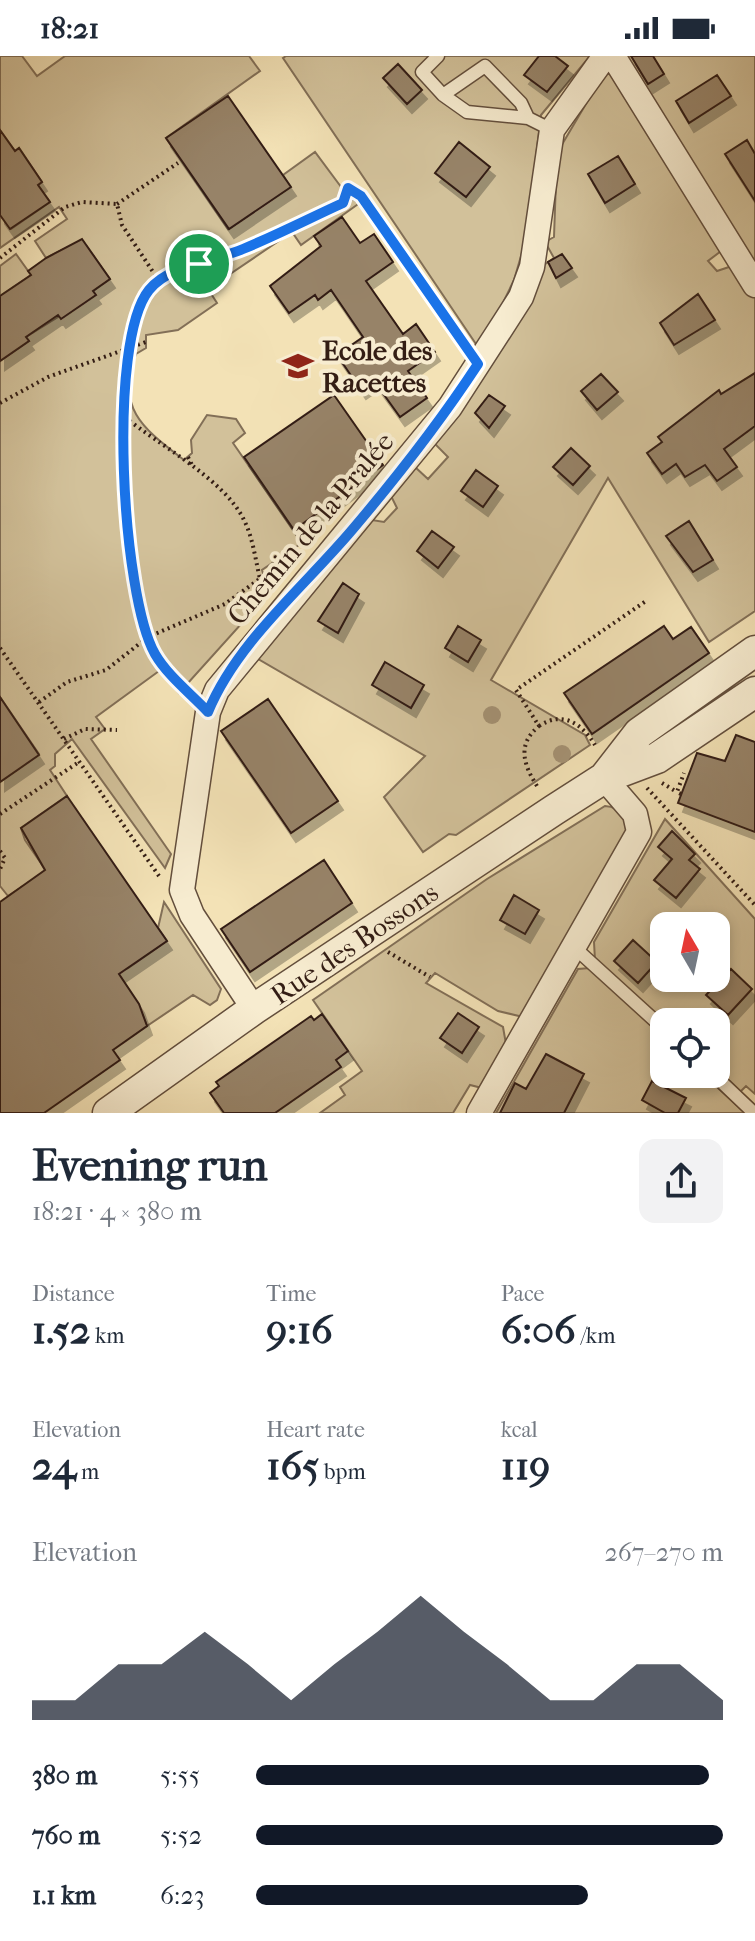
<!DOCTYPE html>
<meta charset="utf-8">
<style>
body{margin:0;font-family:"IM FELL French Canon",serif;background:#f2f2f3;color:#1f2937;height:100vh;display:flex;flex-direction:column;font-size:30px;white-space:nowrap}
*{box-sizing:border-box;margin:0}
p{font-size:26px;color:#747a83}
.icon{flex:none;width:44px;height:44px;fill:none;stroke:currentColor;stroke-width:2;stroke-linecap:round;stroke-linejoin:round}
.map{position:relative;height:1057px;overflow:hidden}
.side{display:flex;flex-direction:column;background:#fff;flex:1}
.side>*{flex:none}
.needle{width:52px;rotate:351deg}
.fabs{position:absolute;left:650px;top:856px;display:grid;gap:16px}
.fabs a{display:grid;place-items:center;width:80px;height:80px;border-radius:16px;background:#fff;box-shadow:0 4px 12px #0003;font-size:40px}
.pin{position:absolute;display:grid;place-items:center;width:68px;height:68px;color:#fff;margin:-34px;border:4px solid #fff;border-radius:50%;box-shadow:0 2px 8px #0007}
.round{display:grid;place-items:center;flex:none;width:84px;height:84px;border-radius:16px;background:#f2f2f3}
.headline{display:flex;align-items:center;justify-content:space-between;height:136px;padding:0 32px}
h1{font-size:44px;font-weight:700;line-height:60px}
.stats{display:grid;grid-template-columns:repeat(3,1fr);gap:12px;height:136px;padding:8px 32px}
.stats div{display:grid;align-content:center}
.stats b{font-size:40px;font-weight:700}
.stats small{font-size:22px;font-weight:400}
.stats p{font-size:22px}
.chart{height:224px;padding:16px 32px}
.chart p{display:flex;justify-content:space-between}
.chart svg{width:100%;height:144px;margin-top:8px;fill:#111827;opacity:.7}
ul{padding:0 32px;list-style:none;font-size:26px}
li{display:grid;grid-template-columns:128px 96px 1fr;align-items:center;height:60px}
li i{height:20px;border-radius:10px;background:#111827}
.status{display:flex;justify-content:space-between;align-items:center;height:56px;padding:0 40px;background:#fff;direction:ltr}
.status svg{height:22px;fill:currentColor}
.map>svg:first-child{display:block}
.green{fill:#d2c19a;stroke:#826f57;stroke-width:2;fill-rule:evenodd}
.building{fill:#978368;stroke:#331d14;stroke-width:2;filter:url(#shadow)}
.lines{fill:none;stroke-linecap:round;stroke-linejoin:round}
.service-casing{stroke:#634e3c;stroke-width:15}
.minor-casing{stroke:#634e3c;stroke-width:27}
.tertiary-casing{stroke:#634e3c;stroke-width:33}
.path{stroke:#331d14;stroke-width:4;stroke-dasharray:2 4;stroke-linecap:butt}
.service{stroke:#f7ecd0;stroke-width:12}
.minor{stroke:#f7ecd0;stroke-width:24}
.tertiary{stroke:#f7ecd0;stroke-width:30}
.tree{fill:#a49173}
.route-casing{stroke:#fff;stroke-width:16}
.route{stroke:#1a73e8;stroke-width:10}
.labels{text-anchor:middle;stroke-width:8;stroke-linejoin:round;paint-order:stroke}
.poi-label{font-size:28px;font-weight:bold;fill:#331d14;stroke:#f7ecd0;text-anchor:start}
.street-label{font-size:28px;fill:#331d14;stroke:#f7ecd0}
</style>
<div class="status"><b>18:21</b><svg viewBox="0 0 49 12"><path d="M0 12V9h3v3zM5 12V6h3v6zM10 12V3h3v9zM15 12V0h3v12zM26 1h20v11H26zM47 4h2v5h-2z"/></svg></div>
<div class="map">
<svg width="755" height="1057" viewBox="0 0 755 1057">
<defs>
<filter id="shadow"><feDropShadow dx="5" dy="9" stdDeviation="0" flood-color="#0004"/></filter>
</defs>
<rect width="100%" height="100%" fill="#f3e2b6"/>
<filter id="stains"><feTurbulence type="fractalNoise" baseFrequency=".0025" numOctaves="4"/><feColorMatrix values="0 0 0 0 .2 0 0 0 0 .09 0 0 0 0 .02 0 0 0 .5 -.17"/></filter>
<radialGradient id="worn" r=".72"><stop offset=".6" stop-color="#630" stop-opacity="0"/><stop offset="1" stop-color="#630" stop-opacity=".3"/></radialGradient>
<path class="green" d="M0,0H22L37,20L65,0H249L260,15L166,82L228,173L290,131L283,119L315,96L350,143L361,146L301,189L292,176L208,233L217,247L178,274L146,279V292L136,298C115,353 144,373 184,404L192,397L191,384L207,359L236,363L245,377L233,387L302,487L262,514L269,537L179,637L159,615L96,661L105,673L91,683L171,798L165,812L72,683L55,698V710L50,714L67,740L21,772L25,784L116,916L128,912L167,885L158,872L164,846L221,933L217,944L210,949L193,939L147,970C127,912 66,871 23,830L8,840L0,830V726L39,698L0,641V305L29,285L26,281L95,238L93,235L110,223L82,184L46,202L35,185L67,163L59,151L0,192V159L11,173L50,146L38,129L42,126L19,92L15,95L0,74Z
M286,0H590L541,59L526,183L514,224L480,294L283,2Z
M624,0H755V214Z
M613,17L725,192L708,205L717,215L735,209L755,242V555L709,586L608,422L491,624L585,679L590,689L456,779L449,778L423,796L384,741L425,700L253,600L372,464L384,466L397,452L391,440L415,411L428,423L448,401L434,387C465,341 533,262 541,211L554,202L545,186L554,181L557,97L603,19Z
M16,198L31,219L0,240V210Z
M605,750C623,751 627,765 626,782L523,961L498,955L435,917L426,927L503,971L506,988L482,1032L470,1029L453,1057H320L345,1039L340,1031L362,1015L313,944L487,823Z
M665,763L755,863V1038L746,1030L739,1037L716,1016V966H664L595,904L594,886ZM664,870H716V922H664Z
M590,912L664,981V1018H703L745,1057H496L578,913Z"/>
<path class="building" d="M539,0H555L568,10L547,36L524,19Z
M631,0H653L664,18L648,28Z
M398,8L422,34L407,48L383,22Z
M717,19L731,40L689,67L676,45Z
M228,40L291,131L229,173L166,82Z
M0,74L15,95L19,92L42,126L38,129L50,146L10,173L0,159Z
M747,84L755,98V145L725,98Z
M459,86L490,111L466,141L435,117Z
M618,100L635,128L605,147L588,118Z
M342,161L360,187L374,178L393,206L366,225L403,278L416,268L435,296L408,315L427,342L400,361L374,325L361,334L337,299L363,281L331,234L318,244L315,239L289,257L270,230L321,190L314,180Z
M82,183L110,223L93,235L96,239L61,263L58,259L26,281L29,285L0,305V240L31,219L28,215L46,202Z
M562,198L572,212L556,222L548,206Z
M698,238L715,264L674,289L660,267Z
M755,317V370L724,393L737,411L717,425L705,409L685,421L676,408L662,418L647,397L662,386L658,381L719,334L721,338Z
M601,318L618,336L597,354L581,335Z
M334,339L383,409L294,474L244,401Z
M489,339L505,350L489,372L475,357Z
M571,392L590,410L573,429L553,411Z
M476,414L498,430L483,451L461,435Z
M689,465L713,504L693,516L666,480Z
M432,475L454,491L438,512L417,495Z
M343,527L359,538L338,577L318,565Z
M458,570L481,584L468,606L445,592Z
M664,570L673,583L691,571L709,597L592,678L564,637Z
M385,606L424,629L411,652L372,629Z
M0,641L39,699L0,726Z
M268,643L338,745L291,777L221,675Z
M736,679L755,686V776L678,747L697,697L725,705Z
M67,740L167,885L119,918L139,948L147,970L113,994L120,1004L44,1057H0V846L45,814L21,772Z
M672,775L695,798L689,804L700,813L676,842L654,824L672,803L658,791Z
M324,804L352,847L250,916L221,873Z
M514,839L539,854L525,878L500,864Z
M633,884L657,906L638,927L614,905Z
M731,913L752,933L728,959L706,939Z
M458,957L479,971L462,997L440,982Z
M322,958L348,995L336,1004L341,1011L275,1057H224L210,1037L219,1030L216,1026L311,960L314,964Z
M546,998L584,1018L564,1057H500L515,1027L526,1033Z
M652,1025L686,1042L678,1057H665L642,1044Z"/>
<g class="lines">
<defs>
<path id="service" d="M438,0L422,16L443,39L467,56L528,62L552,74
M443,39L485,10L521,47L528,62
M575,892L664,973
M713,1018L754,1057"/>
<path id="minor" d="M613,0L755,229
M254,953L192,859L182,834L208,656L217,634L450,351L505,266L521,241L532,211L552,74L605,0
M479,1057L639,776L635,758L604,722"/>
<path id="tertiary" d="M604,722L639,677L755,595
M108,1057L254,953L554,754L604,722L657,702L755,636"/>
</defs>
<use href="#service" class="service-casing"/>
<use href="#minor" class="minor-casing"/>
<use href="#tertiary" class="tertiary-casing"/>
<path class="path" d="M117,148L178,107
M0,202L65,151L82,146L117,148L122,169L159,225
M0,347L48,321L146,286
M125,361C160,390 222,422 243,462C253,481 255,502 260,523
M188,401L193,411
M283,516L276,511L225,548L148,581C142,551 133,522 129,492C123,439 113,257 158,226C180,210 212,205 238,195C273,182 308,163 343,147L348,132L361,140L463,286
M0,592L159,820
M39,646L67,626L106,614L148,581L156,599L190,637
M539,670C563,654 582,668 595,689
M64,683L85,673L117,674
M662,727L677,736
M537,730C523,708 517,688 539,670L516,634L646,545
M647,732L755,849
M681,738L677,736L684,717
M0,758L79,706
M0,795L5,802L0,813
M388,896L430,921"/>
<use href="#service" class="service"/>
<use href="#minor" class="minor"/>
<use href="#tertiary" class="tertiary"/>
</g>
<g class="tree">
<circle cx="492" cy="659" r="9"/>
<circle cx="562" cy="698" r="9"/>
</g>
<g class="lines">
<defs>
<path id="route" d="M348,132L361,140L478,308C440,366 397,421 352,474C303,532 237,586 208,656C191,638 167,619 155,598C122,540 107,286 149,234C170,208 215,205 243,193C277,179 310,162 343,147Z"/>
</defs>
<use href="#route" class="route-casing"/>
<use href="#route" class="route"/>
</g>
<defs>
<symbol id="school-bare" viewBox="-9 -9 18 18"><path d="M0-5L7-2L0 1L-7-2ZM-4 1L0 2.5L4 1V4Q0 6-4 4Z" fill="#8f2418" stroke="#f7ecd0" stroke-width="2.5" paint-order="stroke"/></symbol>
</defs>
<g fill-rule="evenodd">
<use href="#school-bare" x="276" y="288" width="44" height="44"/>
</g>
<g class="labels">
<g class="poi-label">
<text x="322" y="304">Ecole des<tspan x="322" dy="32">Racettes</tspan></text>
</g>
<g class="street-label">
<text transform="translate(310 472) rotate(-50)" y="10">Chemin de la Pralée</text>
<text transform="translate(354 887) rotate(-34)" y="10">Rue des Bossons</text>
</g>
</g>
<rect width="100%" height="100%" filter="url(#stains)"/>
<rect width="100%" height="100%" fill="url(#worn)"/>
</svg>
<div class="fabs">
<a><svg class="needle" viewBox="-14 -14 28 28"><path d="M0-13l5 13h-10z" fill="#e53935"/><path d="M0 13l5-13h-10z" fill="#747a83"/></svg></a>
<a><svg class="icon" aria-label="locate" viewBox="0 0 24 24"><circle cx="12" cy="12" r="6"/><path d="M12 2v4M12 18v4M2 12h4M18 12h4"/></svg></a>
</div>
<div class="pin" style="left:199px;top:208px;background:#1e9e55"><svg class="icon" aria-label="arrive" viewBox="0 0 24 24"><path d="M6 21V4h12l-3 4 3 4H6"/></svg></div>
</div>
<section class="side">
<div class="headline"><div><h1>Evening run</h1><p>18:21 · 4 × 380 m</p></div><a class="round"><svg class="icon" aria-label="share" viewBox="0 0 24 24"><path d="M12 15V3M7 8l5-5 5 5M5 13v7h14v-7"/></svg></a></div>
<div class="stats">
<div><p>Distance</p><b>1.52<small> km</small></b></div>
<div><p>Time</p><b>9:16</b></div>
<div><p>Pace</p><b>6:06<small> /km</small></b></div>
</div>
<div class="stats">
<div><p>Elevation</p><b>24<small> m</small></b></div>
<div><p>Heart rate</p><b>165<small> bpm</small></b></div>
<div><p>kcal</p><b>119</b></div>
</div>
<div class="chart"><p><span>Elevation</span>267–270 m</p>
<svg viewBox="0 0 160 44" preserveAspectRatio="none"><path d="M0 44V38L10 38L20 27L30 27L40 17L50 27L60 38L70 27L80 17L90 6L100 17L110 27L120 38L130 38L140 27L150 27L160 38V44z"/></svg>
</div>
<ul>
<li><b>380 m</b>5:55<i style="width:97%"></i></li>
<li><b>760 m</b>5:52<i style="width:100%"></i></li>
<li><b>1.1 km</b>6:23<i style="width:71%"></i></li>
</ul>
</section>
